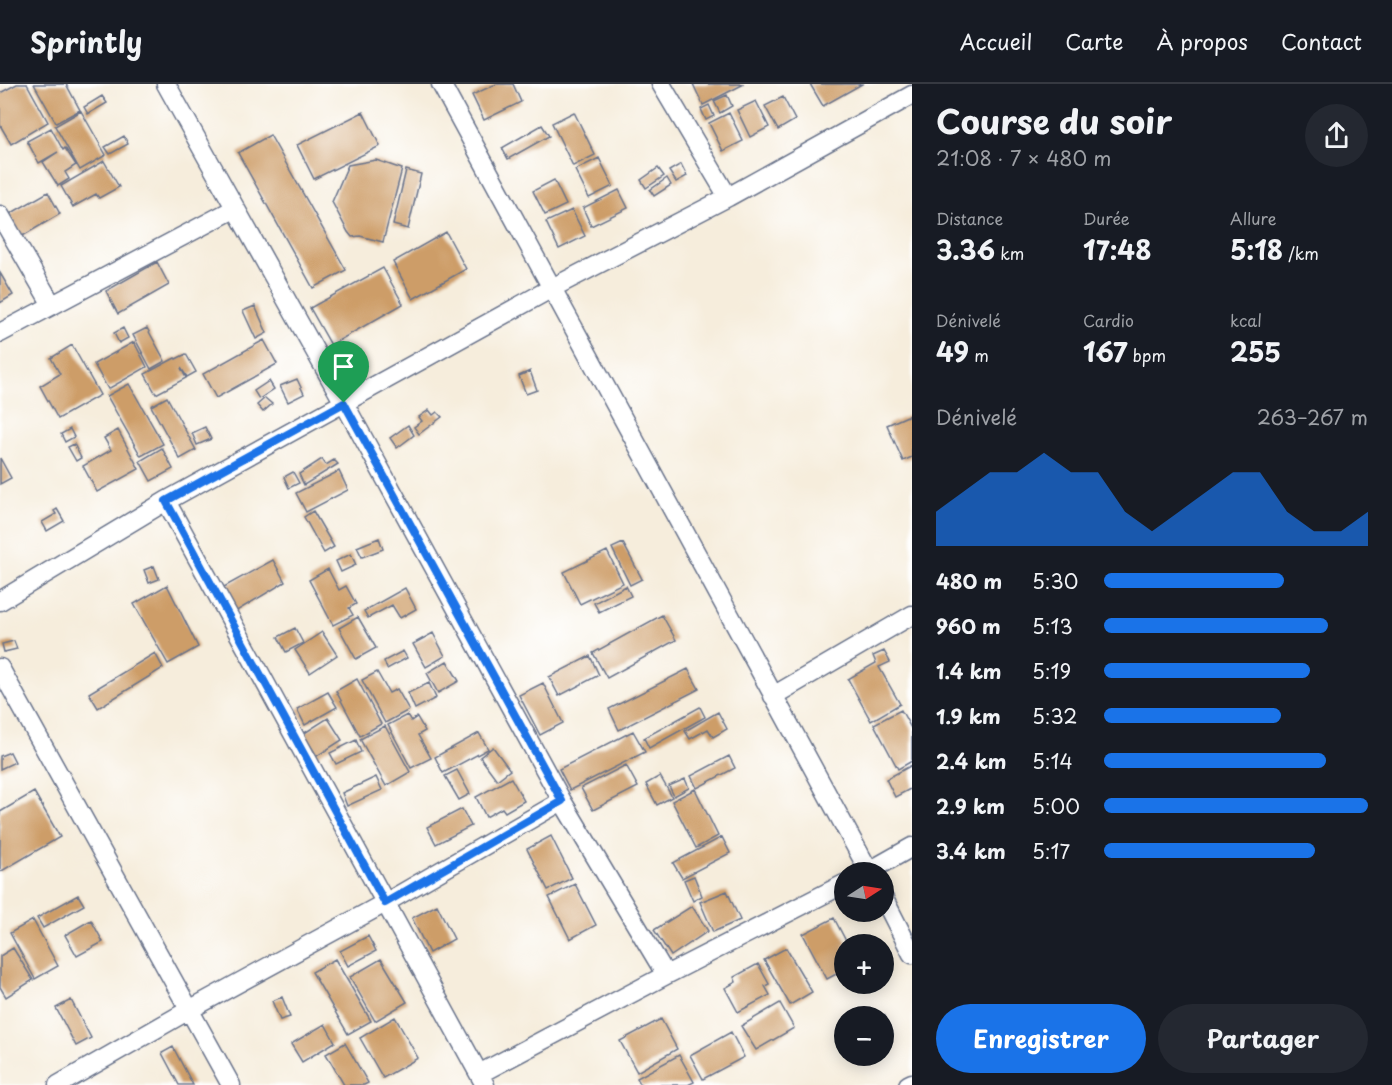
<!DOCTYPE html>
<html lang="fr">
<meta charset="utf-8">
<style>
body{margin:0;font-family:"Playpen Sans",sans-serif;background:#242831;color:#f1f3f6;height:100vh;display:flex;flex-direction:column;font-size:22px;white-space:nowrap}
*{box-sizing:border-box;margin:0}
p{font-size:20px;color:#9ea1a6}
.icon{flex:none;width:33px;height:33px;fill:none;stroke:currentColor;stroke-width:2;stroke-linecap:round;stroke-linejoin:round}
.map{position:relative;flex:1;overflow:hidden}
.side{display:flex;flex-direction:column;background:#171b24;width:480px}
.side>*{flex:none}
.needle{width:39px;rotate:78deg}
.fabs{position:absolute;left:834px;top:778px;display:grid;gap:12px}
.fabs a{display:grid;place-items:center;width:60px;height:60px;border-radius:50%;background:#171b24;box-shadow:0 3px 15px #0003;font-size:30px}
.pin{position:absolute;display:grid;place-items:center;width:51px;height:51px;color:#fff;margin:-62px -26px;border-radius:50% 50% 50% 0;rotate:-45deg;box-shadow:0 0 6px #0007}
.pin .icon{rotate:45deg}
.round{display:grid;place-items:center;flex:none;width:63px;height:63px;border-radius:32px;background:#242831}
.overview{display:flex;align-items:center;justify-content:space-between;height:102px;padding:0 24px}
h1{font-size:33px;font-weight:700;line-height:45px}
.stats{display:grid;grid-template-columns:repeat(3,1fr);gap:9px;height:102px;padding:6px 24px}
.stats div{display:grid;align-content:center}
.stats b{font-size:26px;font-weight:700}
.stats small{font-size:16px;font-weight:400}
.stats p{font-size:16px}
.chart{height:168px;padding:12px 24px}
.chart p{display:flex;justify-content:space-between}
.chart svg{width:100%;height:108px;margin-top:6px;fill:#1a73e8;opacity:.7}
.primary-button{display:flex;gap:12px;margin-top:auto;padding:12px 24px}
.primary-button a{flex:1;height:69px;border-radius:36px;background:#1a73e8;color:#fff;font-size:24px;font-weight:700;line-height:69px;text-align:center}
.primary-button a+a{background:#242831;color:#f1f3f6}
ul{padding:0 24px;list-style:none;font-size:20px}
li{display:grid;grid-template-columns:96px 72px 1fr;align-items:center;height:45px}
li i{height:15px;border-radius:8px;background:#1a73e8}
header{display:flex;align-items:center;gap:36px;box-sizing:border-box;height:84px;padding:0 30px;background:#171b24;border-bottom:2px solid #363941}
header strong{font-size:28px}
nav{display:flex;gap:33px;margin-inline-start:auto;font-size:21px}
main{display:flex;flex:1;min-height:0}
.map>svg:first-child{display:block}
.building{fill:#cd9d67}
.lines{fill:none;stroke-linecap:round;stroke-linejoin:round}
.minor-casing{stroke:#68728a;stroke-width:21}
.minor{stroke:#fff;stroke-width:18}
.route-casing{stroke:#fff;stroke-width:12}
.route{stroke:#1a73e8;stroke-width:8}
</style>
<header>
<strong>Sprintly</strong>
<nav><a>Accueil</a><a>Carte</a><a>À propos</a><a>Contact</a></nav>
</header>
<main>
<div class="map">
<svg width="912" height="1001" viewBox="0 0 912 1001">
<rect width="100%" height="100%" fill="#fff"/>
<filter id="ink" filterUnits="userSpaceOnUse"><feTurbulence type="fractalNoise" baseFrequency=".0167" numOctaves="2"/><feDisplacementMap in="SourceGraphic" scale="12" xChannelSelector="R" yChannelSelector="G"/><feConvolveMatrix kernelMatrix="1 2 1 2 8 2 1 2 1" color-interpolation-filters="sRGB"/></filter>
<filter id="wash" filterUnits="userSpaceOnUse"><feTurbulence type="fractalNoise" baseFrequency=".008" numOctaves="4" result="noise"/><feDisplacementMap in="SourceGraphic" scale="24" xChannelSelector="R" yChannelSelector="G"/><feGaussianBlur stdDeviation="1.35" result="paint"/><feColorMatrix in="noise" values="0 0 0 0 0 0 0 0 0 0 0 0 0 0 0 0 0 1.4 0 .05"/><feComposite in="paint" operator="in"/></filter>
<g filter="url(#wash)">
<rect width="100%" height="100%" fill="#f6eddc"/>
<g id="blocks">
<path class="building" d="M17,0H27L48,38L11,60L0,41V9Z
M34,0H66L80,26L56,39Z
M496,0H513L521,18L484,36L472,11Z
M693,0H744L703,21Z
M810,0H862L823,22Z
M727,11L732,22L720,29L714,17Z
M102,12L107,19L88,30L84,23Z
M783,13L795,36L778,46L765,22Z
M756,17L769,43L750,53L737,26Z
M709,21L714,32L706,36L701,25Z
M81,27L106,71L80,86L55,42Z
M363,28L380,62L314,95L297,61Z
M574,28L595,71L573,82L552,39Z
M729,29L743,57L723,67L709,39Z
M542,41L549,52L508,75L502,64Z
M51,44L63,66L65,64L76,81L65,88L69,95L58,102L43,78L58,68L39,79L27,57Z
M270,51L346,186L313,204L238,69Z
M124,52L128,60L110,70L105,63Z
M599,74L613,102L589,114L575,86Z
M376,76L402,85L383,158L360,152L352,153L348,148L332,118L348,81Z
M104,77L119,103L99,114L96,110L73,123L61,102Z
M681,80L687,92L676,98L669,87Z
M658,84L664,92L646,104L641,96Z
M406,86L421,90L408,145L393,141Z
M667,94L671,101L654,112L650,106Z
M554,96L566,121L545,131L533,107Z
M619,106L628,124L591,142L583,124Z
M48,108L60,130L21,153L8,131Z
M572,126L585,152L559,165L546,138Z
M446,148L466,185L413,215L393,178Z
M157,178L169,201L118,230L106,207Z
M383,184L403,220L331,261L310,224Z
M0,189L13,211L0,219Z
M255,222L267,249L256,255L243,227Z
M123,244L128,254L119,259L114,249Z
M147,244L165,277L151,285L133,251Z
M264,256L277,280L216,314L203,290Z
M134,258L147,283L108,305L94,280Z
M72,261L100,311L58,335L40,302L60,290L51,274Z
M186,270L196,288L187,293L181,284L186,294L156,310L145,290L175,274L176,275Z
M530,287L537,306L526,310L519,292Z
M297,295L304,310L288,318L280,302Z
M269,297L274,305L259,315L254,307Z
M129,300L163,360L141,372L107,312Z
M167,313L196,366L180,375L151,322Z
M265,314L272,320L263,328L257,321Z
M429,326L433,331L437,328L442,333L419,350L414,343L422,337L419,333Z
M912,330V373L903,377L887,341Z
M408,341L414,351L397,364L390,354Z
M205,343L211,355L197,361L192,349Z
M70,345L74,353L65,358L61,350Z
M118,346L139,385L97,408L83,382L111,366L104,354Z
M74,360L81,374L76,377L68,363Z
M162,364L173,385L151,397L140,377Z
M0,374L11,394L0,400Z
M322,375L326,381L334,376L338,380L304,401L299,390Z
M339,387L348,406L306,428L296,409Z
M293,388L299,399L289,404L284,393Z
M57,425L64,437L47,447L42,438L56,430L54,427Z
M313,427L334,463L324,469L304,433Z
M379,454L383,465L362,473L357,463Z
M623,459L642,495L630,501L612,464Z
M607,467L623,499L580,520L564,488Z
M351,470L356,481L341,488L336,477Z
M273,476L285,498L235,528L222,504Z
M154,482L159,495L149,499L144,486Z
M328,485L339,506L346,502L356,520L349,524L353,531L333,541L309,496Z
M167,501L198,563L168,580L134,520Z
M626,502L631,512L599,528L594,519Z
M405,504L416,525L400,534L392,521L368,534L364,527Z
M662,531L676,556L607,594L593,569Z
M358,533L376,564L356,575L339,544Z
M295,544L303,559L286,568L278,553Z
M322,548L337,571L310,589L295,566Z
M433,549L445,572L426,583L413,560Z
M14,557L17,565L4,568L2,560Z
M403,567L407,574L387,585L384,577Z
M884,567L890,578L879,583L900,620L871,637L848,595L876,579L873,572Z
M155,569L163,584L98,624L89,609Z
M590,572L599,591L559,612L549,593Z
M447,577L459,597L438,609L427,589Z
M688,585L699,605L619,646L609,625Z
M377,588L389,609L397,605L409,626L385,639L362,596Z
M357,595L381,640L360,652L336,607Z
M429,599L436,614L415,625L408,609Z
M543,599L563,639L540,651L519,611Z
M328,608L337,623L305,641L297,625Z
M700,623L705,633L649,664L644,654Z
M901,626L912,646V677L898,685L874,640Z
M718,628L727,645L713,653L708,645L690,655L685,647Z
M407,631L411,637L417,633L425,647L418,651L431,674L411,684L388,641Z
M328,634L342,656L317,672L303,650Z
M385,642L410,688L386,702L360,655Z
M633,647L645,668L570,706L559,685Z
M479,649L488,665L443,689L435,673Z
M356,656L361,668L336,680L330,669Z
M493,663L510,686L497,696L480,673Z
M10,668L15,678L0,685V672Z
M729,672L735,684L697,704L691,692Z
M626,681L638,703L593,726L581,704Z
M912,681V704L895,713L886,695Z
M457,686L470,710L459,716L445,692Z
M660,692L672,713L657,721L646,700Z
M376,693L382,706L347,722L342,709Z
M511,694L524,717L505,728L502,724L486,733L476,713Z
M685,695L689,704L674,712L669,702Z
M695,705L718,752L696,764L672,717Z
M34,708L60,753L0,788V728Z
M462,725L471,742L436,760L427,743Z
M551,752L572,794L548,806L527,765Z
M722,753L730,769L682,794L673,779Z
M694,792L702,812L693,817L684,796Z
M575,800L596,841L570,855L549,813Z
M727,807L740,836L713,848L700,818Z
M78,811L84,821L43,844L37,834Z
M437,821L454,855L429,869L412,834Z
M692,822L708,847L671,872L654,846Z
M834,834L848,861H844V886L827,895L803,850Z
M33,836L58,882L35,895L10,849Z
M91,836L103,858L77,872L65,851Z
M368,852L376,867L348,882L340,867Z
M13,864L33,896L6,913L0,903V872Z
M786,864L812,908L790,921L764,876Z
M335,875L371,937L348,950L312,888Z
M381,875L407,918L375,937L350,893Z
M758,880L769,900L765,902L770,911L738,928L725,904L736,898L734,893Z
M282,913L290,933L280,936L272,917Z
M71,916L91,954L76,962L56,924Z
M780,919L794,944L756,966L741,942Z
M884,930L893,950L884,954Z
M395,933L418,974L383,994L360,954Z
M661,935L677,965L637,988L620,957Z
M325,940L335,958L302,978L291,960Z
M731,948L744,973L703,995L690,971Z
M345,959L368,999L364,1001H344L326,970Z
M173,963L193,1001H179L162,969Z
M679,971L694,998L688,1001H641L637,994Z"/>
</g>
</g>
<g filter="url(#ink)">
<use href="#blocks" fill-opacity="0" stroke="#68728a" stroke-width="1.5"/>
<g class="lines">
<defs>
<path id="minor" d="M166,0L344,319L562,717L666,891
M441,0L870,789
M661,0L728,113
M0,131L52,221
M0,249L234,125
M166,417L485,1001
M0,517L166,417L552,204L728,113L912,11
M0,584L231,1001
M773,612L912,531
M866,789L912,763
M884,815L912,870
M479,990L666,891L844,800
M58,1001L189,926L385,819L562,717
M908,1001L912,999"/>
</defs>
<use href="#minor" class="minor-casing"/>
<use href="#minor" class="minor"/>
</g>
</g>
<g class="lines" filter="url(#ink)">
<defs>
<path id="route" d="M344,319L562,717L385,819L166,417Z"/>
</defs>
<use href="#route" class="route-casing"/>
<use href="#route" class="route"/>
</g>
</svg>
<div class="fabs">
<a><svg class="needle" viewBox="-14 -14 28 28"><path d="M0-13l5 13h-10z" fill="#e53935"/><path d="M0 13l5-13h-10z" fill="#9ea1a6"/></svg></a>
<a>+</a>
<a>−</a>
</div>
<div class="pin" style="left:344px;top:319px;background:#1e9e55"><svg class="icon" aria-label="arrive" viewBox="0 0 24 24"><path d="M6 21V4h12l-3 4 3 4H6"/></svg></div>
</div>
<section class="side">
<div class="overview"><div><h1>Course du soir</h1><p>21:08 · 7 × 480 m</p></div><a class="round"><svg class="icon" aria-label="share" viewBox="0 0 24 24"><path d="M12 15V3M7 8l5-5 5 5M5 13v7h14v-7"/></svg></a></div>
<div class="stats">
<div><p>Distance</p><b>3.36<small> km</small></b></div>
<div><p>Durée</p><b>17:48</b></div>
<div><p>Allure</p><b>5:18<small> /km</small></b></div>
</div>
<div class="stats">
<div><p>Dénivelé</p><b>49<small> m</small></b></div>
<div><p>Cardio</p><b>167<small> bpm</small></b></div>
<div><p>kcal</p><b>255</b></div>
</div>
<div class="chart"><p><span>Dénivelé</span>263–267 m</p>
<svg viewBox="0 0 160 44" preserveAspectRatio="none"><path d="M0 44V30L10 22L20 14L30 14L40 6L50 14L60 14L70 30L80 38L90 30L100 22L110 14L120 14L130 30L140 38L150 38L160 30V44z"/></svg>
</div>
<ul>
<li><b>480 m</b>5:30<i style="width:68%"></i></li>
<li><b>960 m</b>5:13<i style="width:85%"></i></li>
<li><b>1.4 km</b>5:19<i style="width:78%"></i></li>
<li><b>1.9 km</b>5:32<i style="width:67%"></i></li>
<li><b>2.4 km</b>5:14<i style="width:84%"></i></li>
<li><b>2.9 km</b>5:00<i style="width:100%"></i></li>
<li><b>3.4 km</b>5:17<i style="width:80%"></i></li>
</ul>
<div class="primary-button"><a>Enregistrer</a><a>Partager</a></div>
</section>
</main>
